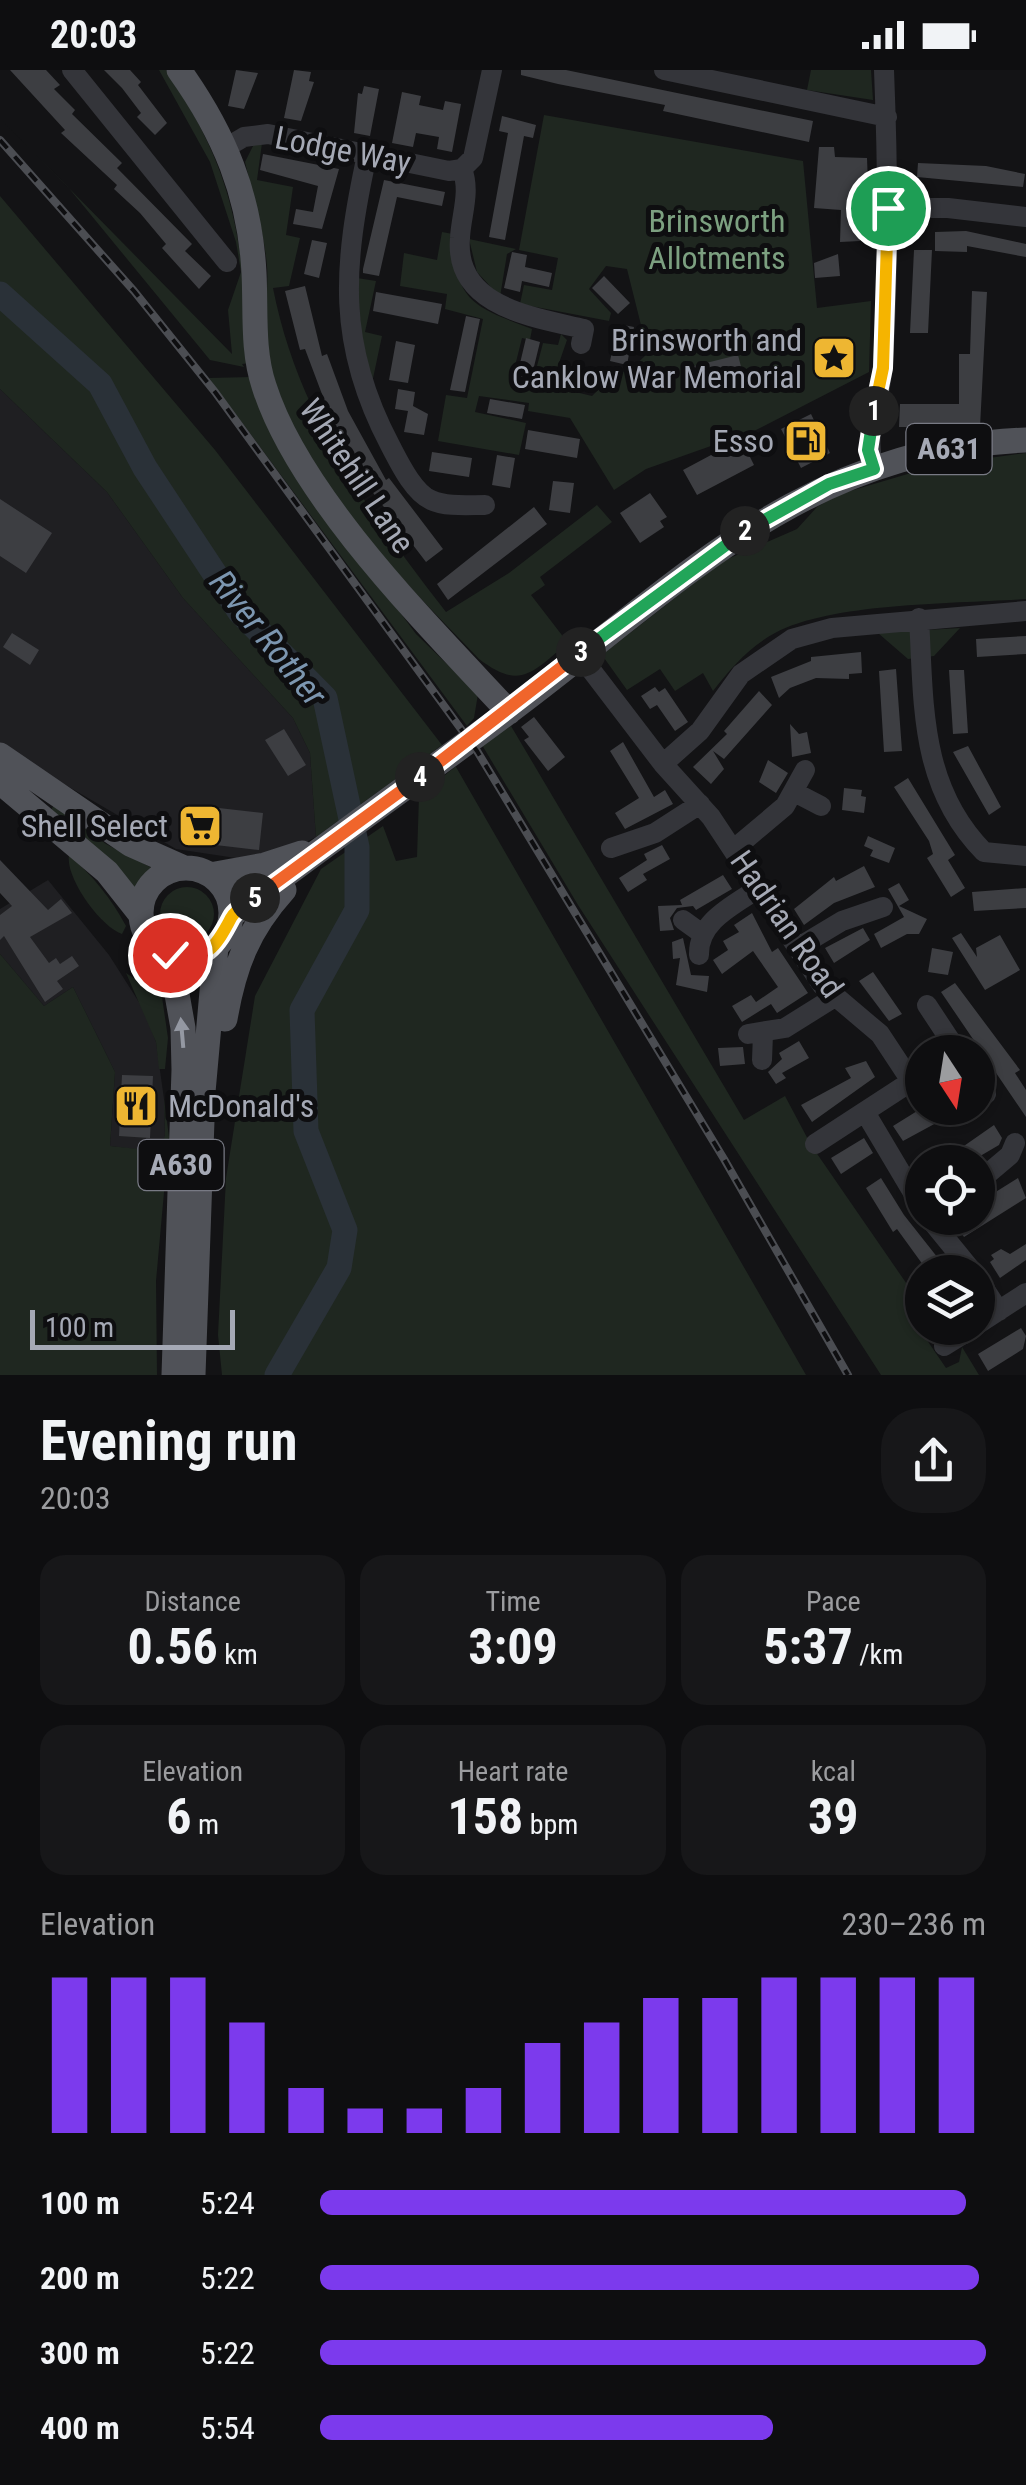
<!DOCTYPE html>
<meta charset="utf-8">
<style>
body{margin:0;font-family:"Roboto Condensed",sans-serif;background:#171719;color:#f1f3f6;height:100vh;display:flex;flex-direction:column;font-size:38px;white-space:nowrap}
*{box-sizing:border-box;margin:0}
p{font-size:32px;color:#9b9c9f}
.icon{flex:none;width:55px;height:55px;fill:none;stroke:currentColor;stroke-width:2;stroke-linecap:round;stroke-linejoin:round}
.map{position:relative;height:1305px;overflow:hidden}
.panel{display:flex;flex-direction:column;background:#0e0e10;flex:1}
.panel>*{flex:none}
.needle{width:65px;rotate:168deg}
.buttons{position:absolute;left:905px;top:965px;display:grid;gap:20px}
.buttons a{display:grid;place-items:center;width:90px;height:90px;border-radius:50%;background:#0e0e10;box-shadow:0 2px 8px #0004,0 0 0 2px #2e2e30;font-size:50px}
.scale{position:absolute;left:30px;bottom:25px;width:205px;box-sizing:border-box;padding-left:10px;border:5px solid #a5a9b5;border-top:0;font-size:28px;line-height:35px;white-space:nowrap;color:#a5a9b5;-webkit-text-stroke:8px #0e0e10;paint-order:stroke}
.pin{position:absolute;display:grid;place-items:center;width:85px;height:85px;color:#fff;margin:-42px;border:5px solid #fff;border-radius:50%;box-shadow:0 2px 10px #0007}
.km{position:absolute;width:50px;height:50px;margin:-25px;border-radius:50%;background:#222;color:#fff;font-size:28px;line-height:50px;text-align:center}
.round{display:grid;place-items:center;flex:none;width:105px;height:105px;border-radius:40px;background:#171719}
.head{display:flex;align-items:center;justify-content:space-between;height:170px;padding:0 40px}
h1{font-size:55px;font-weight:700;line-height:75px}
.figures{display:grid;grid-template-columns:repeat(3,1fr);gap:15px;height:170px;padding:10px 40px}
.figures div{display:grid;align-content:center;border-radius:25px;background:#171719;text-align:center}
.figures b{font-size:50px;font-weight:700}
.figures small{font-size:28px;font-weight:400}
.figures p{font-size:28px}
.chart{height:280px;padding:20px 40px}
.chart p{display:flex;justify-content:space-between}
.chart svg{width:100%;height:180px;margin-top:10px;stroke:#7c3aed;stroke-width:6}
ul{padding:0 40px;list-style:none;font-size:32px}
li{display:grid;grid-template-columns:160px 120px 1fr;align-items:center;height:75px}
li i{height:25px;border-radius:12px;background:#7c3aed}
.status{display:flex;justify-content:space-between;align-items:center;height:70px;padding:0 50px;background:#0e0e10;direction:ltr}
.status svg{height:28px;fill:currentColor}
.map>svg:first-child{display:block}
.built{fill:#1f1f22}
.green{fill:#1f2720}
.lines{fill:none;stroke-linecap:round;stroke-linejoin:round}
.river{stroke:#2a3138;stroke-width:25}
.building{fill:#3d3e42}
.minor{stroke:#34353a;stroke-width:20}
.major{stroke:#505258;stroke-width:25}
.rail-casing{stroke:#4b4d52;stroke-width:8}
.rail{stroke:#0e0e10;stroke-width:4;stroke-dasharray:11;stroke-linecap:butt}
.oneway{fill:#9498a2}
.split-1-casing{stroke:#fff;stroke-width:20}
.split-2-casing{stroke:#fff;stroke-width:20}
.split-3-casing{stroke:#fff;stroke-width:20}
.split-4-casing{stroke:#fff;stroke-width:20}
.split-5-casing{stroke:#fff;stroke-width:20}
.split-6-casing{stroke:#fff;stroke-width:20}
.split-1{stroke:#f5b400;stroke-width:12}
.split-2{stroke:#22a559;stroke-width:12}
.split-3{stroke:#22a559;stroke-width:12}
.split-4{stroke:#f0652b;stroke-width:12}
.split-5{stroke:#f0652b;stroke-width:12}
.split-6{stroke:#f5b400;stroke-width:12}
.labels{text-anchor:middle;stroke-width:10;stroke-linejoin:round;paint-order:stroke}
.shield{fill:#0e0e10;stroke:#787a84;stroke-width:2.5}
.shield-label{font-size:30px;font-weight:bold;fill:#a5a9b5}
.street-label{font-size:32px;fill:#a5a9b5;stroke:#0e0e10}
.park-label{font-size:32px;fill:#7ca080;stroke:#0e0e10}
.poi-label{font-size:32px;fill:#a5a9b5;stroke:#0e0e10;text-anchor:end}
.water-label{font-size:35px;font-style:italic;fill:#7c96b0;stroke:#0e0e10}
</style>
<div class="status"><b>20:03</b><svg viewBox="0 0 49 12"><path d="M0 12V9h3v3zM5 12V6h3v6zM10 12V3h3v9zM15 12V0h3v12zM26 1h20v11H26zM47 4h2v5h-2z"/></svg></div>
<div class="map">
<svg width="1026" height="1305" viewBox="0 0 1026 1305">
<rect width="100%" height="100%" fill="#131315"/>
<path class="built" d="M0,319L107,422L183,528L293,648L310,683L316,767L288,781L249,790L176,779L0,677Z
M48,810L109,885L144,940L156,972L164,1029L165,1067L158,1082L110,1076L115,1002L73,917L44,936L0,884V839Z"/>
<path class="green" d="M159,0H166C237,105 242,170 250,293L242,294L244,297L210,290L68,117L0,48L232,284L228,240L241,202L236,172L210,92Z
M811,0H871L873,30L807,20Z
M544,45L803,91L817,238L871,231L869,302L756,360L646,399L614,420L570,348L528,341L529,333L479,326L475,342L526,353L519,385L438,371L446,325L467,328L483,249L445,239L447,224L400,216L404,183L437,190L442,162L453,164C455,232 472,236 532,259L530,270L522,268L512,308L532,315L543,273L558,275L561,264L567,270L551,316L592,326L599,319L598,298L628,302L648,283L627,199L606,196L589,219L611,243L609,251L520,234L524,215L552,220L558,188L519,180Z
M262,73L257,110L293,117L286,165L300,168L289,216L273,218C297,342 368,442 446,542L509,503L597,435L612,452L540,507L545,515L531,525L568,573C532,602 521,621 479,589C395,501 290,403 267,279C262,251 269,223 267,196C264,161 253,126 245,92L254,74Z
M0,126L215,380L442,675L316,767L310,683L293,648L183,528L107,422L0,319Z
M469,169L516,179L507,184L500,227L477,202Z
M357,208L376,211L365,262L382,266L372,313L361,262Z
M252,307L294,399L416,564L478,624L474,648L467,656L209,308Z
M1026,383V529C958,534 833,532 775,563C749,577 731,598 713,621L703,603L675,621L660,599L627,620L602,585L721,492L797,459L817,437L840,424L938,395Z
M960,558L934,586L908,589L878,563Z
M511,656L744,1050L785,1026L811,1075L922,1236V1249L916,1254L946,1298L959,1292L962,1277L979,1305H881L578,835L482,675Z
M455,697H456L806,1305H222L218,1265L226,1108L255,926L321,799L383,756L396,791L417,787L419,726Z
M54,735L106,774L154,799L135,821L49,743Z
M69,785C93,806 111,828 126,856L122,864C101,857 65,808 69,785Z
M160 844a27 27 0 1 1 54 0a27 27 0 1 1-54 0Z
M0,884L44,936L73,917L115,1002L110,1076L158,1081L165,1066L164,1029L169,1067L156,1211L157,1305H0Z
M126,903L162,927L168,968L165,999H159L156,972Z"/>
<g class="lines">
<path class="river" d="M0,224L100,314L145,398L240,542L325,628L357,777V840L302,940L306,1061L345,1160L339,1198L277,1305"/>
</g>
<path class="building" d="M10,0H46L60,15L54,19L75,40L72,44L122,93L117,98L192,174L185,181L211,206L199,219L162,178L166,174L140,143L114,119L117,115L61,63L65,60Z
M104,0H130L141,12L138,15L167,53L155,65L137,47L141,43L122,18Z
M236,0L258,3L244,39L228,36Z
M294,0L311,2L309,11L314,12L301,51L284,48Z
M521,0H566L813,51L809,72L663,41L665,35L660,34L558,14L521,5Z
M364,16L379,19L370,66L354,63L358,23L362,24Z
M402,22L421,26L419,35L443,40L445,31L461,34L452,82L437,79L439,67L416,63L413,77L392,73Z
M502,46L536,55L533,68L524,66L505,170L489,167L508,63L499,61Z
M819,77H834L835,87L867,88L869,140H859L860,171L840,172L841,140L814,138Z
M263,84L339,99L322,159L293,154L296,139L313,142L318,116L260,100Z
M918,93L986,96L1025,104L1023,117L917,107Z
M384,110L445,122L442,136L397,127L379,206L363,203V199Z
M966,161L1026,174V187L967,176V182L935,181V162Z
M312,170L327,173L319,208L304,204Z
M914,180H932L928,263H910Z
M512,182L527,185L525,197L552,203L549,217L522,211L520,222L504,218Z
M838,184L840,206L815,208L814,193Z
M604,206L630,233L618,244L592,218Z
M305,216L322,286L327,284L348,341L386,410L389,408L443,479L426,492L364,411L334,356L305,279L300,280L285,221Z
M972,221L987,222L980,357H899L900,334H959V284H970Z
M376,222L442,234L438,254L373,241Z
M466,246L480,249L465,322L450,320Z
M618,254L634,257L627,295L610,291Z
M526,268L540,272L531,309L517,306Z
M396,271L415,275L408,313L389,310Z
M738,285L744,308L692,321L686,298Z
M559,300L595,307L592,321L556,314Z
M398,319L415,322L413,336L428,344L424,365L404,362L408,341L395,339Z
M490,329L525,335L522,349L487,343Z
M811,344L830,383L801,398L781,359Z
M528,360L580,369L577,388L525,379Z
M741,369L754,395L697,425L683,400Z
M432,382L472,388L469,407L429,401Z
M497,385L515,388L510,418L492,415Z
M553,411L574,413L570,443L549,440Z
M650,423L667,447L660,451L664,457L640,473L620,443Z
M0,429L52,463L26,503L0,486Z
M534,437L547,454L448,530L437,514Z
M12,563L39,580L30,595L3,577Z
M1026,566V584L977,587L976,569Z
M861,582L862,603L849,604V609L816,608L790,618L779,628L771,607L811,591V587Z
M896,599L902,681L884,682L879,601Z
M949,600H964L968,663L953,664Z
M655,617L659,622L665,618L688,652L675,661L657,635L650,639L641,626Z
M759,621L772,635L724,689L713,681L724,699L711,714L693,697L727,664L724,661Z
M534,647L565,687L548,701L524,670L529,667L521,657Z
M790,654L799,664L807,662L811,683L792,687Z
M284,659L306,695L288,706L265,670Z
M623,672L654,727L665,720L673,734L625,759L615,743L639,728L610,681Z
M968,676L1001,737L989,745L953,682Z
M768,690L788,703L776,723L759,712Z
M908,708L955,785L948,790L965,818L951,827L927,788L933,784L929,771L894,717Z
M844,718L862,720L861,726L866,727L864,743L842,740Z
M210,737L263,743L259,780L190,772L194,738Z
M868,766L895,778L889,793L870,786L873,780L864,776Z
M662,775L670,789L643,804L647,810L628,822L619,808L647,790L644,784Z
M0,790L48,840L61,829L72,843L30,867L49,893L56,888L60,894L72,886L79,896L57,911L63,919L45,932L4,866L0,870V845L12,836L0,823Z
M864,796L875,817L834,833L804,855L794,839L834,807L836,811Z
M723,805L732,819L696,840L693,836L677,838L670,848L674,860L660,861L658,836L682,835L680,830Z
M899,813L909,830L899,836L927,849L919,864H907L881,878L874,864L904,847L888,819Z
M1026,818V838L974,841L972,822Z
M752,843L772,882L778,878L808,923L777,943L771,934L742,952L732,936L751,925L756,932L778,917L753,881L722,904L713,890L728,880L723,871L739,862L734,855Z
M863,858L870,870L834,893L825,878Z
M961,863L977,887L976,878L1000,865L1020,900L985,920L952,868Z
M683,868L691,905L709,906L707,922L676,915L680,888L673,889L672,872Z
M932,878L953,882L948,905L928,902Z
M873,902L902,944L889,951L859,911Z
M955,913L1020,1000L1015,1003L1026,1020V1047L941,922Z
M799,971L809,988L782,1003L786,1008L776,1014L768,1002L782,989L779,983Z
M743,977L745,994L720,996L718,978Z
M866,991L875,1007L812,1052L801,1035L851,1008L845,998Z
M122,1005L153,1006L150,1068L119,1066Z
M922,1038H949L934,1047L938,1052L903,1071L893,1056Z
M994,1055L1002,1068L999,1075L970,1092H941Z
M864,1068L873,1083L841,1104L831,1088Z
M881,1108L904,1145L949,1202H922L926,1199L897,1159L893,1162L866,1118Z
M1018,1108L1026,1128L964,1167L951,1148H978V1133Z
M1026,1174V1190L1000,1208L990,1192L994,1189L991,1185L1001,1179L1010,1184Z
M1021,1258L1026,1266L1023,1279L988,1301L978,1284Z"/>
<g class="lines">
<path class="minor" d="M72,0L227,192
M492,0L473,88L462,99C471,122 461,145 460,168C454,237 534,247 584,259L581,274
M664,0L887,47
M227,77L244,67L268,64L449,101L462,99
M367,85C343,195 336,273 390,375C399,392 413,422 431,430C446,437 468,435 485,435
M888,138H948L1026,147
M874,399C863,361 881,331 883,294C889,195 888,98 884,0
M919,548C924,634 919,716 984,782L1026,786
M579,584L663,694L711,747L822,915L880,964L911,1011
M663,694L700,661L741,604L792,569L832,558L1026,541
M796,723L821,736
M611,778L655,763L700,734
M734,779L785,736L805,700
M683,850L701,863
M797,878L842,851L883,837
M699,885C698,851 734,835 759,818
M927,935L958,982
M748,964L785,958L833,928
M762,990L763,964
M978,1011L986,1024
M865,1042L922,1138
M815,1074L921,1005
M978,1112L1010,1085L1015,1073
M929,1148L973,1202
M978,1209L999,1241
M978,1254L1026,1223
M944,1276L973,1258"/>
<path class="major" d="M179,0C224,63 250,125 254,203C256,241 252,280 264,316C299,427 430,557 509,642
M0,685L130,774L184,798
M0,712L107,802L141,845
M141 843a45 45 0 1 1 90 0a45 45 0 1 1-90 0Z
M210,805L265,795L302,783
M231,846C322,777 415,711 506,644C675,519 799,379 1026,370
M170,885L183,958L184,1000L174,1305
M225,949C234,896 248,860 284,820
M193,1305L203,1022L216,877"/>
<defs>
<path id="rail" d="M0,70L134,221L215,322L477,681L724,1089L848,1305"/>
</defs>
<use href="#rail" class="rail-casing"/>
<use href="#rail" class="rail"/>
</g>
<defs><path id="oneway-solid" d="M-6-.8H1V-3.2L6.5 0L1 3.2V.8H-6Z" transform="scale(2.5)"/></defs>
<use class="oneway" href="#oneway-solid" transform="translate(182 963) rotate(-95)"/>
<g class="lines">
<defs>
<path id="split-1" d="M874,341L883,298L888,138"/>
<path id="split-2" d="M745,461L829,414L874,399L868,380L874,341"/>
<path id="split-3" d="M581,582L745,461"/>
<path id="split-4" d="M420,707L581,582"/>
<path id="split-5" d="M255,828L420,707"/>
<path id="split-6" d="M170,885C205,895 217,875 231,848C235,840 248,833 255,828"/>
</defs>
<use href="#split-1" class="split-1-casing"/>
<use href="#split-2" class="split-2-casing"/>
<use href="#split-3" class="split-3-casing"/>
<use href="#split-4" class="split-4-casing"/>
<use href="#split-5" class="split-5-casing"/>
<use href="#split-6" class="split-6-casing"/>
<use href="#split-1" class="split-1"/>
<use href="#split-2" class="split-2"/>
<use href="#split-3" class="split-3"/>
<use href="#split-4" class="split-4"/>
<use href="#split-5" class="split-5"/>
<use href="#split-6" class="split-6"/>
</g>
<defs>
<symbol id="sight-square" viewBox="-11 -11 22 22"><rect x="-9" y="-9" width="18" height="18" rx="4" fill="#eeb632" stroke="#0e0e10"/><path d="M0-6L1.8-2.2L6-1.7L2.9 1.2L3.7 5.4L0 3.3L-3.7 5.4L-2.9 1.2L-6-1.7L-1.8-2.2Z" fill="#111"/></symbol>
<symbol id="fuel-square" viewBox="-11 -11 22 22"><rect x="-9" y="-9" width="18" height="18" rx="4" fill="#eeb632" stroke="#0e0e10"/><path d="M-5.5-6h7V0h2V4h1.3V-2.5L3-4.5l.8-.8L6-3V5H2.5V1h-1V6h-7ZM-4.2-4.7v3.2H.2V-4.7Z" fill="#111"/></symbol>
<symbol id="supermarket-square" viewBox="-11 -11 22 22"><rect x="-9" y="-9" width="18" height="18" rx="4" fill="#eeb632" stroke="#0e0e10"/><path d="M-6-5.5h2.5l.6 2H6L4.5 2H-2.5L-4.4-4H-6ZM-1.5 3.2a1.3 1.3 0 1 0 .1 0ZM3 3.2a1.3 1.3 0 1 0 .1 0Z" fill="#111"/></symbol>
<symbol id="restaurant-square" viewBox="-11 -11 22 22"><rect x="-9" y="-9" width="18" height="18" rx="4" fill="#eeb632" stroke="#0e0e10"/><path d="M-5-6h1v4h1v-4h1v4h1v-4h1v5L-1.5 .5V6h-2V.5L-5-1ZM5-6V6H3V1.5H1.5Q1.5-4 5-6Z" fill="#111"/></symbol>
</defs>
<g fill-rule="evenodd">
<use href="#sight-square" x="809" y="263" width="50" height="50"/>
<use href="#fuel-square" x="781" y="346" width="50" height="50"/>
<use href="#supermarket-square" x="175" y="731" width="50" height="50"/>
<use href="#restaurant-square" x="111" y="1011" width="50" height="50"/>
</g>
<g class="labels">
<g class="shield">
<rect x="906.5" y="354" width="85" height="50" rx="8"/>
<rect x="138.5" y="1070" width="85" height="50" rx="8"/>
</g>
<g class="shield-label">
<text x="949" y="389">A631</text>
<text x="181" y="1105">A630</text>
</g>
<g class="street-label">
<text transform="translate(343 80) rotate(11)" y="11">Lodge Way</text>
<text transform="translate(357 406) rotate(56)" y="11">Whitehill Lane</text>
<text transform="translate(787 854) rotate(55)" y="11">Hadrian Road</text>
</g>
<g class="park-label">
<text x="717" y="162">Brinsworth<tspan x="717" dy="37">Allotments</tspan></text>
</g>
<g class="poi-label">
<text x="802" y="281">Brinsworth and<tspan x="802" dy="37">Canklow War Memorial</tspan></text>
<text x="774" y="382">Esso</text>
<text x="168" y="767">Shell Select</text>
<text x="168" y="1047" text-anchor="start">McDonald's</text>
</g>
<g class="water-label">
<text transform="translate(268 568) rotate(51)" y="12">River Rother</text>
</g>
</g>
</svg>
<div class="buttons">
<a><svg class="needle" viewBox="-14 -14 28 28"><path d="M0-13l5 13h-10z" fill="#e53935"/><path d="M0 13l5-13h-10z" fill="#9b9c9f"/></svg></a>
<a><svg class="icon" aria-label="locate" viewBox="0 0 24 24"><circle cx="12" cy="12" r="6"/><path d="M12 2v4M12 18v4M2 12h4M18 12h4"/></svg></a>
<a><svg class="icon" aria-label="layers" viewBox="0 0 24 24"><path d="M12 4l9 5-9 5-9-5zM3 14l9 5 9-5"/></svg></a>
</div>
<div class="scale">100 m</div>
<div class="pin" style="left:888px;top:138px;background:#1e9e55"><svg class="icon" aria-label="arrive" viewBox="0 0 24 24"><path d="M6 21V4h12l-3 4 3 4H6"/></svg></div>
<div class="pin" style="left:170px;top:885px;background:#d93025"><svg class="icon" aria-label="check" viewBox="0 0 24 24"><path d="M5 12l5 5 9-10"/></svg></div>
<b class="km" style="left:874px;top:341px">1</b>
<b class="km" style="left:745px;top:461px">2</b>
<b class="km" style="left:581px;top:582px">3</b>
<b class="km" style="left:420px;top:707px">4</b>
<b class="km" style="left:255px;top:828px">5</b>
</div>
<section class="panel">
<div class="head"><div><h1>Evening run</h1><p>20:03</p></div><a class="round"><svg class="icon" aria-label="share" viewBox="0 0 24 24"><path d="M12 15V3M7 8l5-5 5 5M5 13v7h14v-7"/></svg></a></div>
<div class="figures">
<div><p>Distance</p><b>0.56<small> km</small></b></div>
<div><p>Time</p><b>3:09</b></div>
<div><p>Pace</p><b>5:37<small> /km</small></b></div>
</div>
<div class="figures">
<div><p>Elevation</p><b>6<small> m</small></b></div>
<div><p>Heart rate</p><b>158<small> bpm</small></b></div>
<div><p>kcal</p><b>39</b></div>
</div>
<div class="chart"><p><span>Elevation</span>230–236 m</p>
<svg viewBox="0 0 160 44" preserveAspectRatio="none"><path d="M5 44V6M15 44V6M25 44V6M35 44V17M45 44V33M55 44V38M65 44V38M75 44V33M85 44V22M95 44V17M105 44V11M115 44V11M125 44V6M135 44V6M145 44V6M155 44V6"/></svg>
</div>
<ul>
<li><b>100 m</b>5:24<i style="width:97%"></i></li>
<li><b>200 m</b>5:22<i style="width:99%"></i></li>
<li><b>300 m</b>5:22<i style="width:100%"></i></li>
<li><b>400 m</b>5:54<i style="width:68%"></i></li>
</ul>
</section>
